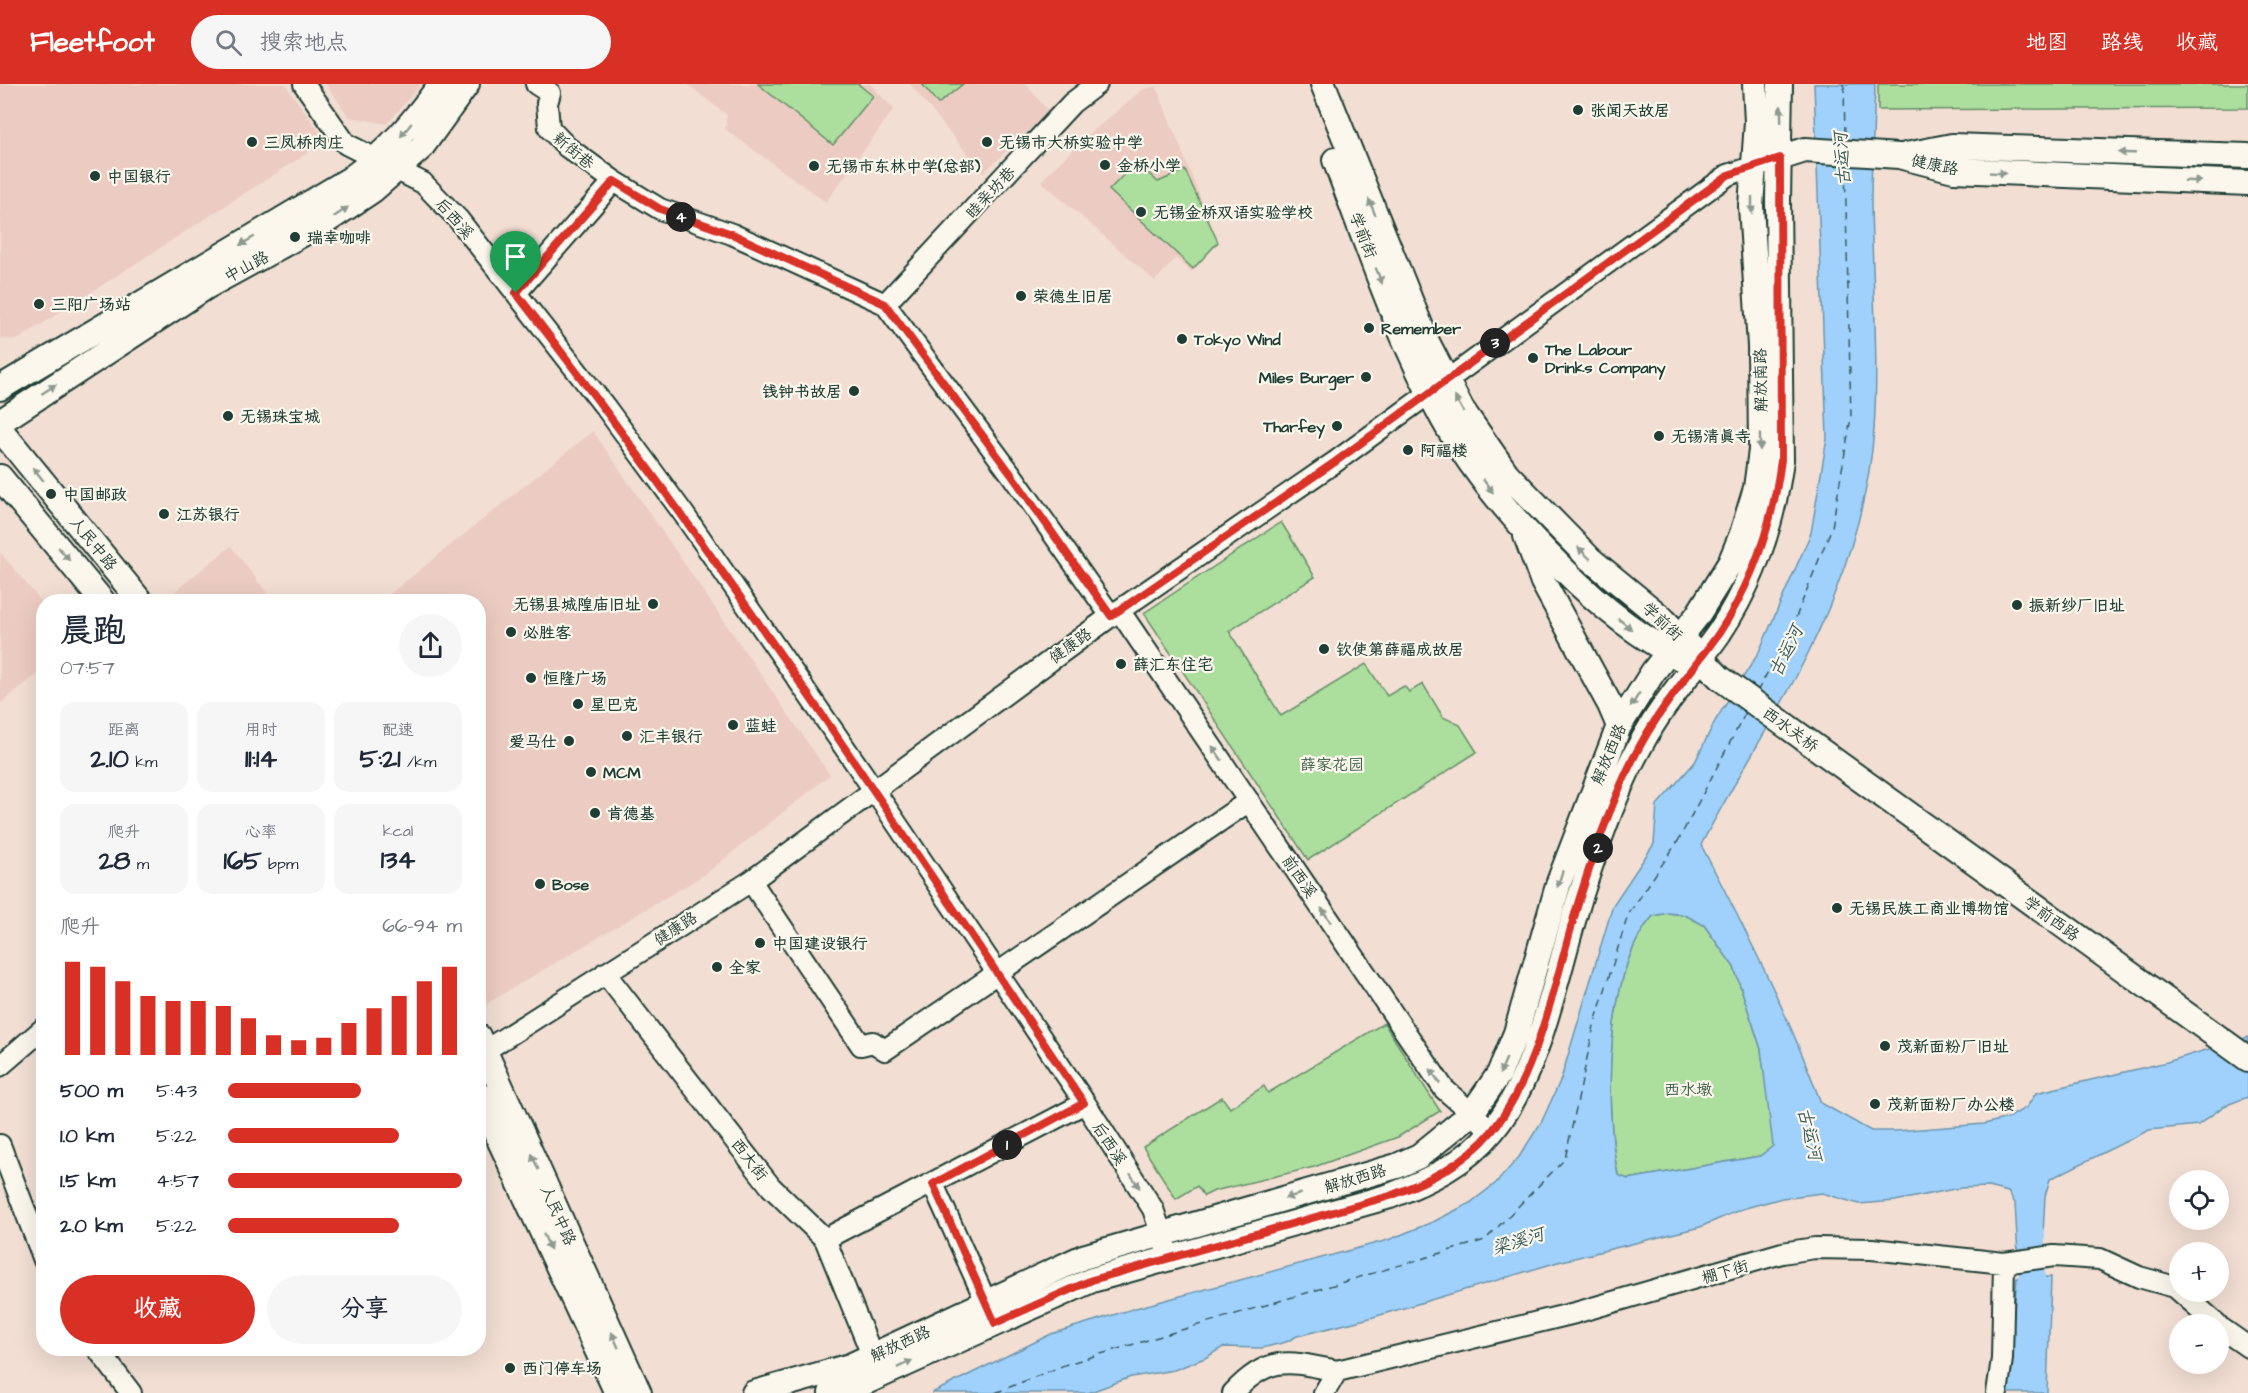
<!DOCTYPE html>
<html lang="zh">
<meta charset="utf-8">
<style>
body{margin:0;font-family:"Architects Daughter","LXGW WenKai TC",sans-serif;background:#f6f6f7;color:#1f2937;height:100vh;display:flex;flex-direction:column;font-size:22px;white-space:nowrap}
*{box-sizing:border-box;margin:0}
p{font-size:20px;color:#747a83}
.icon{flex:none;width:33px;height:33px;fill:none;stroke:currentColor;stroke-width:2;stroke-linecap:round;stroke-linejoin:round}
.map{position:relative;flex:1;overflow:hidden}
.details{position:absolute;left:36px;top:510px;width:450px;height:762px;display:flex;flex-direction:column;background:#fff;border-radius:24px;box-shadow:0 6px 24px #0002}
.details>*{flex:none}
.tools{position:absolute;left:2169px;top:1086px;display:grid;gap:12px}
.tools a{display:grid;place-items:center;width:60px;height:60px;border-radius:50%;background:#fff;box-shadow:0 6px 24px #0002;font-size:30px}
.pin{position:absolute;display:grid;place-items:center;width:51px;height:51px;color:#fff;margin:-62px -26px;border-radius:50% 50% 50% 0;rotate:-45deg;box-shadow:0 0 6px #0007}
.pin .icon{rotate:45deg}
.km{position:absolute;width:30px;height:30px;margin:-15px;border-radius:50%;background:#222;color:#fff;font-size:16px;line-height:30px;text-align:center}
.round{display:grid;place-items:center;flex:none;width:63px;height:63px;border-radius:32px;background:#f6f6f7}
.headline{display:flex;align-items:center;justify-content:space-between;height:102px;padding:0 24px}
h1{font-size:33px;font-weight:700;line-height:45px}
.metrics{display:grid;grid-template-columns:repeat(3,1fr);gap:9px;height:102px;padding:6px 24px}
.metrics div{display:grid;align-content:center;border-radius:15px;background:#f6f6f7;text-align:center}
.metrics b{font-size:26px;font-weight:700}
.metrics small{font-size:16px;font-weight:400}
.metrics p{font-size:16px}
.chart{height:168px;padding:12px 24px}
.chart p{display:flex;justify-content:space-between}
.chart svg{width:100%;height:108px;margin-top:6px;stroke:#d93025;stroke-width:6}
.action{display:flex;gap:12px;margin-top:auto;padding:12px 24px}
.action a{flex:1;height:69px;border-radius:36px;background:#d93025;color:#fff;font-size:24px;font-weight:700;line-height:69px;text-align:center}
.action a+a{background:#f6f6f7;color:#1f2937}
ul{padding:0 24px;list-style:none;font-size:20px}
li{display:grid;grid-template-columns:96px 72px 1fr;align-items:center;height:45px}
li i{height:15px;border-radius:8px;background:#d93025}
header{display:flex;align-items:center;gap:36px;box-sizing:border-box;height:84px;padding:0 30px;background:#d93025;color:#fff}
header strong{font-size:28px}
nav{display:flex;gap:33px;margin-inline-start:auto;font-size:21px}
.search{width:420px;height:54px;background:#f6f6f7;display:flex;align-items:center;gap:15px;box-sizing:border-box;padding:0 21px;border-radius:33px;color:#747a83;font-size:22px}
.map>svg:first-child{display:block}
.built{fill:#ecccc2}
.green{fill:#acde9e;stroke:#668e69;stroke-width:1.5}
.water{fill:#a0d1fc;stroke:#6c96ac;stroke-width:1.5;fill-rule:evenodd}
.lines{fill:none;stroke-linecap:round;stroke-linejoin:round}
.river{stroke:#a0d1fc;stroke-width:26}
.ferry{stroke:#395b5c;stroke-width:1.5;stroke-dasharray:8 6;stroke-linecap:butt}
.minor-casing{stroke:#1f3d34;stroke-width:24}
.major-casing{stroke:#1f3d34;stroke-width:28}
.minor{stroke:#fbf7ec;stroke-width:20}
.major{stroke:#fbf7ec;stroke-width:24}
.oneway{fill:#8d9a90}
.route-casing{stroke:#fff;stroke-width:12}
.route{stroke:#d93025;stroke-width:8}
.poi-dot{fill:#1f3d34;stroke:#fbf7ec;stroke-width:2}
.labels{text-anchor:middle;stroke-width:4.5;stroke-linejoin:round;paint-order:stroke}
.poi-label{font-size:16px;font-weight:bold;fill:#1f3d34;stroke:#fbf7ec;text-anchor:start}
.street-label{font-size:16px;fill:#1f3d34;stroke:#fbf7ec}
.park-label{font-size:16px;fill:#3b5d49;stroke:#fbf7ec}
.water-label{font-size:18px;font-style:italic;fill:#395b5c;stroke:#fbf7ec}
</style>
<header>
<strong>Fleetfoot</strong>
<div class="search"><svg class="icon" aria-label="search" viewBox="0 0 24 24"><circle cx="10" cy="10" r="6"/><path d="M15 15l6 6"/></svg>搜索地点</div>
<nav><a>地图</a><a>路线</a><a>收藏</a></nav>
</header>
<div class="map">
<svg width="2248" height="1309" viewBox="0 0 2248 1309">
<rect width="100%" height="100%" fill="#f2ded3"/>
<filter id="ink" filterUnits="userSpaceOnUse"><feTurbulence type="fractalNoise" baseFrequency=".0167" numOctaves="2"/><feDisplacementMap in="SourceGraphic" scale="12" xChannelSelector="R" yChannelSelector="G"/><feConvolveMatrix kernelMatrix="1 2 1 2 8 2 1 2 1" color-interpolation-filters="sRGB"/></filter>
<g filter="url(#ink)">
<path class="built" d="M0,0H285L326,57L17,256L0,254Z
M326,0H421L387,40L349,33Z
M687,0H870L894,25L826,118L725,45L727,31Z
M910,0H1026L1049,28L983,89Z
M1156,2L1218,158L1191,188L1176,174L1155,197L1041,97L1081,57L1142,6Z
M593,347L830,691L704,791L486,920L478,910V518L381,517Z
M231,462L273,517H174L169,512Z
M0,468L44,521L43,585L0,620Z"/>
<path class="green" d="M758,0H858L873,12L833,61Z
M922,0H963L938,20Z
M1878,0H2248V24L1878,26Z
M1136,78L1158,98L1185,86L1218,158L1193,185L1109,106Z
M1281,438L1315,493L1229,547L1281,632L1366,580L1387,612L1404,602L1409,608L1423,600L1443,633L1460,641L1477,668L1308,776L1144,529Z
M1668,829L1685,831L1704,841L1734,883L1761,965L1774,1056L1772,1066L1760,1072L1628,1095L1618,1091C1604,1023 1605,886 1653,832Z
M1384,939L1440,1027L1398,1053L1314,1083L1214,1107L1204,1112L1197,1102L1176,1115L1143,1063L1222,1013L1230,1024L1264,1002L1268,1009Z"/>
<path class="water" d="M1814,0H1875C1874,39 1871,79 1871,118C1872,193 1879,270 1874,345C1870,400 1855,457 1835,508C1801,598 1745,676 1701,761C1745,845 1788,929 1821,1019L1871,1047H1896L1984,1040L2008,1034L2027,1023L2036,1009L2167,978L2248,953V1013L2224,1022L2198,1041L2149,1046L2050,1095L2045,1112L2042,1168L2018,1171L2015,1119L2008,1108L1988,1103L1959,1104L1895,1117L1859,1120L1822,1109L1782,1114L1742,1125L1700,1143L1558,1178L1370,1234L1297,1252L1286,1258L1262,1264L1223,1263L1205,1274L1174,1286L1131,1293L1088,1309H932L1051,1250L1136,1224L1388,1156L1435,1137L1470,1119L1496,1099L1519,1073L1542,1037L1561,995L1613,821L1654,760L1657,721L1695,678L1715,637L1758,570L1811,449L1827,354ZM1668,829L1685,831L1704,841L1734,883L1761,965L1773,1062L1760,1072L1628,1095L1618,1091C1604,1023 1605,886 1653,832Z
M2051,1193L2047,1309H2006L2017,1194Z"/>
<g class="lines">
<path class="river" d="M2032,1151V1228"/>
<path class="ferry" d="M1844,0L1845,56
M1757,608L1792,543L1832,443L1851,334L1845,79
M995,1309L1067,1280L1485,1156L1565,1075L1594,942L1628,831L1678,757L1746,628"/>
<defs>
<path id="minor" d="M304,0L346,60L423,99L458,135L606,324L683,429L874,706L1085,1019L1153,1125L1166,1164
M536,0L550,9L547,19L549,44L567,63L614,97L660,125L732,150L885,220L1011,390L1111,532
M516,209L614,97
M885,220L1072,19L1097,0
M1119,526L1444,1005L1492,1047
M751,797L861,961L873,958L885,966L1249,717
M605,889L771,1103L825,1155L872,1271
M478,971L751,797L1111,532L1335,378L1728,91L1780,74
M0,982L44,944
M0,1061L44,1176
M933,1100L992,1231
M825,1155L1085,1019
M2218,1242L2248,1263
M97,1264L131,1309
M1233,1309C1269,1270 1289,1277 1337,1287L1575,1229L1782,1169L1815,1164L1872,1165L2004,1179L2054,1172L2100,1175L2139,1193L2175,1203L2217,1240
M1324,1309L1337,1287
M1997,1309L2002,1275L2004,1179"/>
<path id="major" d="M1323,0L1427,258L1461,324L1507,390L1590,475L1662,534L1720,594L2248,975
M1906,71L1952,62L2248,72
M1780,74L1805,66L1899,72L1954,86L2248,99
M1335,76C1368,163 1398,253 1443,335C1474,391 1517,440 1562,484C1598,520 1635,551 1680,574
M0,304L350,95C389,67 413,38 441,0
M0,338L206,203L328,136L373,106L421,64L467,0
M0,345L141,518
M0,393L103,518
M1526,452L1543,498L1610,621L1619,642
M478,952L639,1309
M478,1010L617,1309
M754,1309L850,1282L1083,1173L1397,1082L1419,1072L1472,1029L1499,990L1516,949L1559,798L1619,642L1653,588L1697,532L1730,479L1742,450L1756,404L1761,366L1760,262L1751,122L1757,38L1755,0
M831,1309L857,1302L1092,1196L1390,1112C1428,1097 1465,1080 1492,1047C1541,988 1558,880 1582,807C1596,763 1619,699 1641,660C1663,619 1693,586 1719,549C1754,496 1773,438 1781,376L1778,116L1780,0"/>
</defs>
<use href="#minor" class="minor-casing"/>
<use href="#major" class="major-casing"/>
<use href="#minor" class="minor"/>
<use href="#major" class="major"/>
</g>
<defs><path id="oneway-solid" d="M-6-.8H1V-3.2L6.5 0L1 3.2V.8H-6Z" transform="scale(1.5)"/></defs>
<g class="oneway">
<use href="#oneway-solid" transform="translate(1781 30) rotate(-91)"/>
<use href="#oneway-solid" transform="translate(406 46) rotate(129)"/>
<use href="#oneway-solid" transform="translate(2127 69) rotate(-178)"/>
<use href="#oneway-solid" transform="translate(1998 89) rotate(3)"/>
<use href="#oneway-solid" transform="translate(2193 97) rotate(2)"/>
<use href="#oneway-solid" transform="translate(1752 121) rotate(90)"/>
<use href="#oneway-solid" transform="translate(1372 123) rotate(-112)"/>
<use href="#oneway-solid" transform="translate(341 128) rotate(-34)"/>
<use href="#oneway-solid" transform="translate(247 157) rotate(150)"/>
<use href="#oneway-solid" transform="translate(1379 192) rotate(68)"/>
<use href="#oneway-solid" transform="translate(49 305) rotate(-33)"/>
<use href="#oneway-solid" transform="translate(1459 320) rotate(-120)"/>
<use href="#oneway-solid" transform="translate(1760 358) rotate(90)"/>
<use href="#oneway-solid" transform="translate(38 390) rotate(-129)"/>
<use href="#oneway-solid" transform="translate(1488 402) rotate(53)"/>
<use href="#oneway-solid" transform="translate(1584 469) rotate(-136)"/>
<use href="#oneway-solid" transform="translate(64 470) rotate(50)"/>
<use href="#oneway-solid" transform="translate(1625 540) rotate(39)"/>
<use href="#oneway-solid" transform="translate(1635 616) rotate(122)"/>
<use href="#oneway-solid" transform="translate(1217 669) rotate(-124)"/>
<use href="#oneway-solid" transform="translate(1560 795) rotate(108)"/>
<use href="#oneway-solid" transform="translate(1326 831) rotate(-124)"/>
<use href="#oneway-solid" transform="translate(1503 982) rotate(113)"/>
<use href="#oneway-solid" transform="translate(1435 992) rotate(-124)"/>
<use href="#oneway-solid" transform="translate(535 1078) rotate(-114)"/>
<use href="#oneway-solid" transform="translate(1135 1097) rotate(57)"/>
<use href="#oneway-solid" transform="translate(1293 1112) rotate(164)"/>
<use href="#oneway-solid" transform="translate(547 1158) rotate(65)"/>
<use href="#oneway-solid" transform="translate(615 1256) rotate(-114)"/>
<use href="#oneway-solid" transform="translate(905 1280) rotate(-25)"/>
</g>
</g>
<g class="lines" filter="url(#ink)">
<defs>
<path id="route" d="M1780,74L1781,376C1773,438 1754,496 1719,549C1693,586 1663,620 1641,660C1619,699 1596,763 1582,807C1558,880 1541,988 1492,1047C1465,1080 1428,1097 1390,1112L1092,1196L995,1239L933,1100L1084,1019C900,745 719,470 516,209L614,97L660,125L732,150L885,220L1011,390L1111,532L1335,378L1728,91Z"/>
</defs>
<use href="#route" class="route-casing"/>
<use href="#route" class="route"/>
</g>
<g class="poi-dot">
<circle cx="1578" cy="26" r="6"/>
<circle cx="252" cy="58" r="6"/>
<circle cx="987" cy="58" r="6"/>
<circle cx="1105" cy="81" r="6"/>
<circle cx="814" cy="82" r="6"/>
<circle cx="95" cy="92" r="6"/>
<circle cx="1141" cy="128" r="6"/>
<circle cx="295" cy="153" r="6"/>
<circle cx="1021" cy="212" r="6"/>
<circle cx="39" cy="220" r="6"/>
<circle cx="1369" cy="244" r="6"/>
<circle cx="1182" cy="255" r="6"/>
<circle cx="1533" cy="274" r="6"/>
<circle cx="1366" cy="293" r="6"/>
<circle cx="854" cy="307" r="6"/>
<circle cx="228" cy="332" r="6"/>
<circle cx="1337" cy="342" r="6"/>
<circle cx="1659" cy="352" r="6"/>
<circle cx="1408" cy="366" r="6"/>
<circle cx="51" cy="410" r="6"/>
<circle cx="164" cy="430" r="6"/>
<circle cx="653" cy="520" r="6"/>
<circle cx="2017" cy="521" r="6"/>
<circle cx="511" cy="548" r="6"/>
<circle cx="1324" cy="565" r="6"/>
<circle cx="1121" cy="580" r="6"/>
<circle cx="531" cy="594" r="6"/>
<circle cx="578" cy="620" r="6"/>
<circle cx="733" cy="641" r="6"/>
<circle cx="627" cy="652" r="6"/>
<circle cx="569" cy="657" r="6"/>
<circle cx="591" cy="688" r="6"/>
<circle cx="595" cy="729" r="6"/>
<circle cx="540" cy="800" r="6"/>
<circle cx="1837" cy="824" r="6"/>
<circle cx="760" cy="859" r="6"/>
<circle cx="717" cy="883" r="6"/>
<circle cx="1885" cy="962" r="6"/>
<circle cx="1875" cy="1020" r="6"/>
<circle cx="510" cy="1284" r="6"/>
</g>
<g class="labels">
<g class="poi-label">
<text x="1590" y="32">张闻天故居</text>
<text x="264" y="64">三凤桥肉庄</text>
<text x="999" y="64">无锡市大桥实验中学</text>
<text x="1117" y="87">金桥小学</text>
<text x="826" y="88">无锡市东林中学(总部)</text>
<text x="107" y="98">中国银行</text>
<text x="1153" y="134">无锡金桥双语实验学校</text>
<text x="307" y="159">瑞幸咖啡</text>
<text x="1033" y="218">荣德生旧居</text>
<text x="51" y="226">三阳广场站</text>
<text x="1381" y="250">Remember</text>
<text x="1194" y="261">Tokyo Wind</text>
<text x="1545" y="271">The Labour<tspan x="1545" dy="18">Drinks Company</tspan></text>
<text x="1354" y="299" text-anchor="end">Miles Burger</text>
<text x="842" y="313" text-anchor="end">钱钟书故居</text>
<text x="240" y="338">无锡珠宝城</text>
<text x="1325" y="348" text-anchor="end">Tharfey</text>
<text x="1671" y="358">无锡清真寺</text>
<text x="1420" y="372">阿福楼</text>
<text x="63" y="416">中国邮政</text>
<text x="176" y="436">江苏银行</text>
<text x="641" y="526" text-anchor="end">无锡县城隍庙旧址</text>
<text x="2029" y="527">振新纱厂旧址</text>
<text x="523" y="554">必胜客</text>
<text x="1336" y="571">钦使第薛福成故居</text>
<text x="1133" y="586">薛汇东住宅</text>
<text x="543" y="600">恒隆广场</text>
<text x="590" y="626">星巴克</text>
<text x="745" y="647">蓝蛙</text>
<text x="639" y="658">汇丰银行</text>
<text x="557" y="663" text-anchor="end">爱马仕</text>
<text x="603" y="694">MCM</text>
<text x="607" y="735">肯德基</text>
<text x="552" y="806">Bose</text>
<text x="1849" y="830">无锡民族工商业博物馆</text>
<text x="772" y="865">中国建设银行</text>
<text x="729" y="889">全家</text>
<text x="1897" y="968">茂新面粉厂旧址</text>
<text x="1887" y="1026">茂新面粉厂办公楼</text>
<text x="522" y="1290">西门停车场</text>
</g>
<g class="street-label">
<text transform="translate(574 66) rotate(40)" y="6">新街巷</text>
<text transform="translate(1935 80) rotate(12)" y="6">健康路</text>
<text transform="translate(990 108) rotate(-47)" y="6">睦亲坊巷</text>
<text transform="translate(455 134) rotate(49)" y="6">后西溪</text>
<text transform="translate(1364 151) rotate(69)" y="6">学前街</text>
<text transform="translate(246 182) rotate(-28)" y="6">中山路</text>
<text transform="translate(1760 296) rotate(-91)" y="6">解放南路</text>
<text transform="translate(94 459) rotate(51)" y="6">人民中路</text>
<text transform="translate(1663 537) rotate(43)" y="6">学前街</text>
<text transform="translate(1070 561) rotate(-36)" y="6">健康路</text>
<text transform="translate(1791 645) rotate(36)" y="6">西水关桥</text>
<text transform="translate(1608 670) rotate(-67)" y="6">解放西路</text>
<text transform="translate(1300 792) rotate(56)" y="6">前西溪</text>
<text transform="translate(2052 834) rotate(36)" y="6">学前西路</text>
<text transform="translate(675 844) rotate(-33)" y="6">健康路</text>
<text transform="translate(1110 1059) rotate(57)" y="6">后西溪</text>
<text transform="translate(750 1075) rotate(52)" y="6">西大街</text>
<text transform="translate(1355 1094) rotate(-17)" y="6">解放西路</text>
<text transform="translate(559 1131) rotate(66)" y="6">人民中路</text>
<text transform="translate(1725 1187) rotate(-16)" y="6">棚下街</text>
<text transform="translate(900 1259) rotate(-25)" y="6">解放西路</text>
</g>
<g class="park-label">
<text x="1332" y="686">薛家花园</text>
<text x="1688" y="1011">西水墩</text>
</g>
<g class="water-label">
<text transform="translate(1842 75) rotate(-94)" y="6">古运河</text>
<text transform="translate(1786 567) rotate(-64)" y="6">古运河</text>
<text transform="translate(1810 1050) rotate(77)" y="6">古运河</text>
<text transform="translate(1518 1157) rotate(-17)" y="6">梁溪河</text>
</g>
</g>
</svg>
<div class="tools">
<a><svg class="icon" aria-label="locate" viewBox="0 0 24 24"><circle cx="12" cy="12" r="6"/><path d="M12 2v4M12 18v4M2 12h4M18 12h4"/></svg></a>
<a>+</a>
<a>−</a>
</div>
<div class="pin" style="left:516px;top:209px;background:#1e9e55"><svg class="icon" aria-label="arrive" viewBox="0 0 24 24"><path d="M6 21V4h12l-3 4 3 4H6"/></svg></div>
<b class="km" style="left:1007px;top:1061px">1</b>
<b class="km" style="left:1598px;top:764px">2</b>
<b class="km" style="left:1495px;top:259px">3</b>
<b class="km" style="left:681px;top:133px">4</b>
<section class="details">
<div class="headline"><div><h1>晨跑</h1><p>07:57</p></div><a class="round"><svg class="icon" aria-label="share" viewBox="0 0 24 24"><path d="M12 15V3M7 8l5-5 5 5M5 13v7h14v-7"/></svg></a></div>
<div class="metrics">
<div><p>距离</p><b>2.10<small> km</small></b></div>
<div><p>用时</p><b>11:14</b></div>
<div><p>配速</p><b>5:21<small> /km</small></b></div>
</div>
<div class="metrics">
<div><p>爬升</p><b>28<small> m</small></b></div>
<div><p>心率</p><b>165<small> bpm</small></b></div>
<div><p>kcal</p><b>134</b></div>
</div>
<div class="chart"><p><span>爬升</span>66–94 m</p>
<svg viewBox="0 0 160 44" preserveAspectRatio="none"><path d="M5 44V6M15 44V8M25 44V14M35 44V20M45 44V22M55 44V22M65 44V24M75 44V29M85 44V36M95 44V38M105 44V37M115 44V31M125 44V25M135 44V20M145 44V14M155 44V8"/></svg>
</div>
<ul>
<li><b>500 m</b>5:43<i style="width:57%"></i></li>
<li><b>1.0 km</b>5:22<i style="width:73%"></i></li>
<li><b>1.5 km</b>4:57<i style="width:100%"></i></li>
<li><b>2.0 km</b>5:22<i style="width:73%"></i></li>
</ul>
<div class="action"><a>收藏</a><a>分享</a></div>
</section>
</div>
